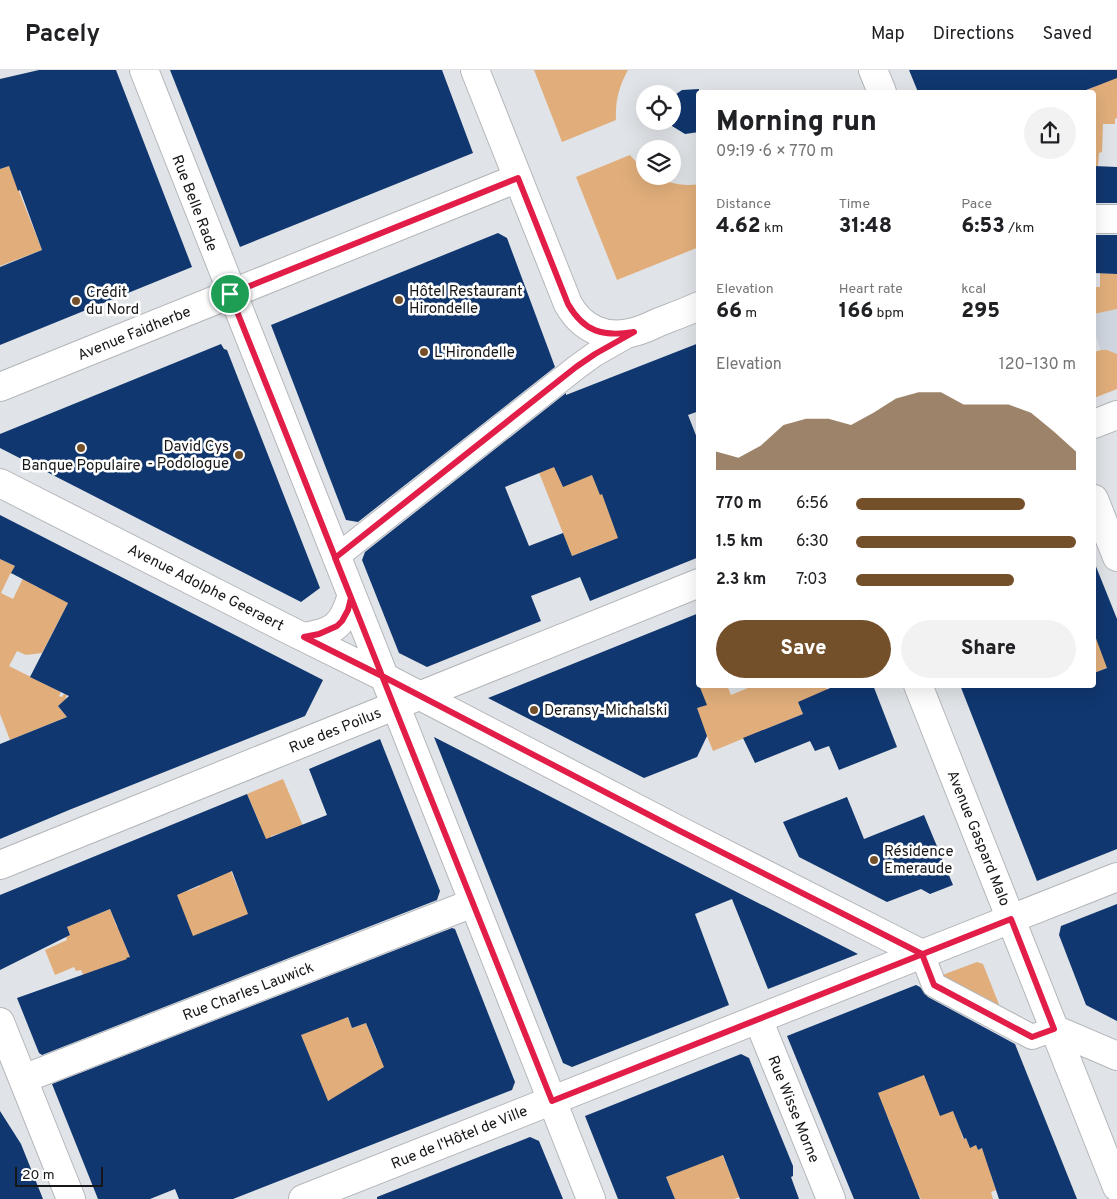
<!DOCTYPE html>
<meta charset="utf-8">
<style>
body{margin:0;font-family:Overpass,sans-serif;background:#f2f2f2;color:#202124;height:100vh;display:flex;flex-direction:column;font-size:19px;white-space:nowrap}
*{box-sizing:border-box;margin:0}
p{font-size:16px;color:#757577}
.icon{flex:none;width:28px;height:28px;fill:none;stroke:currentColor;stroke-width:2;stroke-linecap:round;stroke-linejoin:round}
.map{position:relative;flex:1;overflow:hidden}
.panel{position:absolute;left:696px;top:20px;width:400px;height:598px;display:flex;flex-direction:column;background:#fff;border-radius:5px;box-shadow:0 5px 20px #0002}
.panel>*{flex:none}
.tools{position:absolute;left:636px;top:15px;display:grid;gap:10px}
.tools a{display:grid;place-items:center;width:45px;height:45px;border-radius:50%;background:#fff;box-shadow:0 5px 20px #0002;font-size:25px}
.scale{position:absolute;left:15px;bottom:12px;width:88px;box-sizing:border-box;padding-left:5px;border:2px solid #161718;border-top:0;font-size:14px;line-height:18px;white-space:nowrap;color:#161718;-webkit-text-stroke:4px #fff;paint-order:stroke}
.pin{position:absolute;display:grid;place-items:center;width:42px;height:42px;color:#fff;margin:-21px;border:2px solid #fff;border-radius:50%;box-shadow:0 1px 5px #0007}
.round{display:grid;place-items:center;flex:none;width:52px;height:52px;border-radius:26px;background:#f2f2f2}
.head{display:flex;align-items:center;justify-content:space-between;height:85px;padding:0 20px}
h1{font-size:28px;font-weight:800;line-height:38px}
.metrics{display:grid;grid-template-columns:repeat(3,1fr);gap:8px;height:85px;padding:5px 20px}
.metrics div{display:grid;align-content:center}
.metrics b{font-size:21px;font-weight:800}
.metrics small{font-size:14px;font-weight:400}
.metrics p{font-size:14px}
.chart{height:140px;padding:10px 20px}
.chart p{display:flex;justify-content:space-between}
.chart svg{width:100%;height:90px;margin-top:5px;fill:#74502a;opacity:.7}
.action{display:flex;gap:10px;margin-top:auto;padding:10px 20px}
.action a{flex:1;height:58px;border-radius:30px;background:#74502a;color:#fff;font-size:20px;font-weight:800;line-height:58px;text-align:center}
.action a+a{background:#f2f2f2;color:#202124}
ul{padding:0 20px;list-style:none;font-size:16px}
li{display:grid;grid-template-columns:80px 60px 1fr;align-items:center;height:38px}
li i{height:12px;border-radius:6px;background:#74502a}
header{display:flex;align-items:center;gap:30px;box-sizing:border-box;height:70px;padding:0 25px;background:#fff;border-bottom:1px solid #e0e0e0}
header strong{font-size:24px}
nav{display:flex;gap:28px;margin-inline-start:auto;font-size:18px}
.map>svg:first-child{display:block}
.built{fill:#cfd6e0}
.green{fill:#e1ae7b}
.building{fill:#10376f;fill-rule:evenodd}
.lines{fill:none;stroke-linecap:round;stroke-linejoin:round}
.pedestrian-casing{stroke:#b4b7ba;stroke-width:26}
.minor-casing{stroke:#b4b7ba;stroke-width:30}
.tertiary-casing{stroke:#b4b7ba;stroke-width:30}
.pedestrian{stroke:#fff;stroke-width:24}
.minor{stroke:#fff;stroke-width:28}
.tertiary{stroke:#fff;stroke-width:28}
.route-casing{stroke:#fff;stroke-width:10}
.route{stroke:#e11d48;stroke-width:6}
.poi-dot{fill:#74502a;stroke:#fff;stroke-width:2}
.labels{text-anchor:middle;stroke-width:5;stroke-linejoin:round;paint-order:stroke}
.street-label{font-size:15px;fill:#161718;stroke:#fff}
.poi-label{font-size:15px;fill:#161718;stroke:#fff;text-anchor:start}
</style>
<header>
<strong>Pacely</strong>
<nav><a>Map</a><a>Directions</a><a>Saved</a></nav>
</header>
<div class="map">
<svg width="1117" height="1129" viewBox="0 0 1117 1129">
<rect width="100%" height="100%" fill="#e0e3e7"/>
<path class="built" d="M1117,239V284L1107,280H1101L1094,262V244Z"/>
<path class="green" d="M534,0H628C619,16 615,32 616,50L562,72Z
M1074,0L1083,22L1096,16L1092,9L1117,0V48L1115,49V54H1103L1102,82L1099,83L1098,96H1094V22H1040V21Z
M630,85L638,94L645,100V106C655,106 660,109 669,112C679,115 689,116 699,114V177L617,210L576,107Z
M9,96L42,180L0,196V99Z
M1100,203L1117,204V239L1094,244V217H1100Z
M1101,280H1107L1117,284V319L1094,328V282Z
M561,390L556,401L563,417L573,391L615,419L620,472L602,474L572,486L538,400Z
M0,489L17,497L14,503L10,504L1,523L13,529L26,502L35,507L32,514L37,517H39L68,533L42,583L26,585L17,581L9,596L61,622L59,626L62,627L64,624L67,625L65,630L58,636L67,647L10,670L0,644Z
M1094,563L1109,597L1094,603Z
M678,594L699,615H727L731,625L755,615H825L830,628L798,632L803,644L713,681Z
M283,709L303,756L271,766L272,768L253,775L247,759L260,754L247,724Z
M221,777L249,845L215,880L153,851L121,865L130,887L127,889L135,910L84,907L81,900L76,901L74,897L55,905L45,880L67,870L66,867L70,865L67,857L110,839L117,857L179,830L168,804L179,800L188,821L200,816L190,790Z
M977,892L983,894L1002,942L937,907Z
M341,930L352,958L366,953L376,979L408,1019L357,1013L338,1027L303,1040L316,1003L301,965Z
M865,976L926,997L994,1025L961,1054L960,1059L963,1069L966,1068L970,1077L976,1075L978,1080L992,1074L991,1105L996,1120L991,1122L993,1129H921L917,1121L896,1129L902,1096L906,1094L897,1070L892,1072L887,1059L892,1057L887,1046L866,1054L820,1047L883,1021Z
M722,1084L740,1127L734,1129H675L666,1107Z"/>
<path class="building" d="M39,0H116L192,197L0,275V197L42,180L20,120L18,121L9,96L0,99V9Z
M170,0H442L473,83L240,177Z
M909,0H1117V8L1081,22H918Z
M699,19V62L685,64L672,56V27L682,20Z
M1094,96L1117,97V133H1094Z
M498,163L507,168L555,297L358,452L346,450L271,255Z
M1094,165H1117V204L1094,203Z
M699,273V341L688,345L699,373V487L590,531L580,507L531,526L541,551L427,597L399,583L362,490L365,482L566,323V325ZM554,397L563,417L592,405L600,425L602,424L618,468L572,486L563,463L529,476L505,417Z
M221,274L224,279L227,280L320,518L301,532L0,378V364Z
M0,445L323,610L305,646L69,740L0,769V674L67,647L58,636L69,626L30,607L68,533L11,503L15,496L0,489Z
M1094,494H1095L1117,549V779L1037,811L960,615H1094V603L1107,598L1094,563Z
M699,543V615L707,635L697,638L707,666L697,687L644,708L488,628Z
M837,615H873L897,677L839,700L829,676L815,681L810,671L755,693L743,668L803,644L798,632Z
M434,667L518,710L858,884L768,919L732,829L695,844L729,935L572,997L563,993Z
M380,669L440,821L437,830L42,985L39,983L17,928L127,889L126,888L130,887L110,839L67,857L70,865L0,900V825L247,724L266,769L327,745L309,699ZM232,801L248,844L193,866L177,825Z
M847,727L864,769L924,745L953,815L930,824L921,819L887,832L799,787L783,752Z
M1117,834V951L1086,935L1059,865L1061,856Z
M452,858L455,859L515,1012L512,1020L233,1129H179L175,1119L150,1129H98L52,1014ZM348,947L352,958L366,953L384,997L328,1031L301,965Z
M916,915L920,917L928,927L1015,974L1077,1129H999L982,1078L978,1080L976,1075L970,1078L966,1068L964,1069L953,1041L940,1046L924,1005L878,1023L920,1129H854L787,966Z
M741,984L749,988L793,1096V1106L791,1107L799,1129H740L723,1085L666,1107L675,1129H618L585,1046Z
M0,1041L21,1074L43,1129H0Z
M530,1067L539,1071L563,1129H377V1127Z"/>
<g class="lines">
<defs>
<path id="pedestrian" d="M335,488L577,297L595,284L634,262
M922,884L934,915L1032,967L1054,959"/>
<path id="minor" d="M144,0C290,377 440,753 591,1129
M1094,149H1117
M1094,354L1117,345
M0,413L287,559L382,606L680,761L922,884
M1094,429L1117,487
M304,567C333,562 342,557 351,528
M0,795L699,513
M758,949L831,1129
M0,952L71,1129
M1054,959L1117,986
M23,1009L473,833
M303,1129L1117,807"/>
<path id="tertiary" d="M475,0L568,234C582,259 606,270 634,262C642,260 651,256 659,252C672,247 686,242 699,236
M873,0L882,22
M0,317L518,108
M918,615L1117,1117"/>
</defs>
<use href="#pedestrian" class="pedestrian-casing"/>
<use href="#minor" class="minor-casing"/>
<use href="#tertiary" class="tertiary-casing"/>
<use href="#pedestrian" class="pedestrian"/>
<use href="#minor" class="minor"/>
<use href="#tertiary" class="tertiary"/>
</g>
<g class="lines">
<defs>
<path id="route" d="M230,224C285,361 340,499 394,636L552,1031L1011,849L1054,959L1032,967L934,915L922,884L680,761L382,606L304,567L319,564L337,556L342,551L348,540L351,528L335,488L576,297L595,284L634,262C603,267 584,262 568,234L518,108L230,224"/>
</defs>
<use href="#route" class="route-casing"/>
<use href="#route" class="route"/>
</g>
<g class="poi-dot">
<circle cx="399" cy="230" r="5"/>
<circle cx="76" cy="231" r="5"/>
<circle cx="424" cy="282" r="5"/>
<circle cx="81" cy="378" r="5"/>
<circle cx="239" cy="385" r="5"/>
<circle cx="534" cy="640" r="5"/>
<circle cx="874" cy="790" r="5"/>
</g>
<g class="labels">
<g class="street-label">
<text transform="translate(195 133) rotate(69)" y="5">Rue Belle Rade</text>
<text transform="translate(134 263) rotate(-22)" y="5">Avenue Faidherbe</text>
<text transform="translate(206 517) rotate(27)" y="5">Avenue Adolphe Geeraert</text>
<text transform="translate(335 660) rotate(-22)" y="5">Rue des Poilus</text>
<text transform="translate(979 768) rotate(68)" y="5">Avenue Gaspard Malo</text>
<text transform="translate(248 921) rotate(-21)" y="5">Rue Charles Lauwick</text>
<text transform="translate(794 1039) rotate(68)" y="5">Rue Wisse Morne</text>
<text transform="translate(459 1067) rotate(-22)" y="5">Rue de l'Hôtel de Ville</text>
</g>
<g class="poi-label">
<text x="409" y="226">Hôtel Restaurant<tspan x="409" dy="17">Hirondelle</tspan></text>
<text x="86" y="227">Crédit<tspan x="86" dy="17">du Nord</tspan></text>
<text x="434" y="287">L'Hirondelle</text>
<text x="229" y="381" text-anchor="end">David Cys<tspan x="229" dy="17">- Podologue</tspan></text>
<text x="81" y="400" text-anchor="middle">Banque Populaire</text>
<text x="544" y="645">Deransy-Michalski</text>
<text x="884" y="786">Résidence<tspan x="884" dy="17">Emeraude</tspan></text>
</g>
</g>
</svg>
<div class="tools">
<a><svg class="icon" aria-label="locate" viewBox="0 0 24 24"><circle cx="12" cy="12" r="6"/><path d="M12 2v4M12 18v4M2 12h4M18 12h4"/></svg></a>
<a><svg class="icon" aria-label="layers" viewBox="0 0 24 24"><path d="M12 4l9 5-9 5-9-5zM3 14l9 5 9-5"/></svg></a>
</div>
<div class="scale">20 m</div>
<div class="pin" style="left:230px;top:224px;background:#1e9e55"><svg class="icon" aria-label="arrive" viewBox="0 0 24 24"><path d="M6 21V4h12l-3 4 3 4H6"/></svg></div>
<section class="panel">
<div class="head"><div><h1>Morning run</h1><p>09:19 · 6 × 770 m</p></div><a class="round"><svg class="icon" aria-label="share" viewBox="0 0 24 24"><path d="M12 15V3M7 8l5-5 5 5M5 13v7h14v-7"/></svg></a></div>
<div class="metrics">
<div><p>Distance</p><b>4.62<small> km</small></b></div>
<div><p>Time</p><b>31:48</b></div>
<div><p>Pace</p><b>6:53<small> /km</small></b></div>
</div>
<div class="metrics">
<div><p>Elevation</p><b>66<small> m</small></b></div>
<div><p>Heart rate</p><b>166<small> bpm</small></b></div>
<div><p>kcal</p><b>295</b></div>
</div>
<div class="chart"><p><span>Elevation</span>120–130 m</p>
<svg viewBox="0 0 160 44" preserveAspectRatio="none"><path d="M0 44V35L10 38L20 32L30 22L40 19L50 19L60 22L70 16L80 9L90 6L100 6L110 12L120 12L130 12L140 16L150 25L160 35V44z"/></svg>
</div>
<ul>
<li><b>770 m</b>6:56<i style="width:77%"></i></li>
<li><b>1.5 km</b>6:30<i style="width:100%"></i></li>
<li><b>2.3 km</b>7:03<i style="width:72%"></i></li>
</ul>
<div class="action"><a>Save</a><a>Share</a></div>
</section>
</div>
